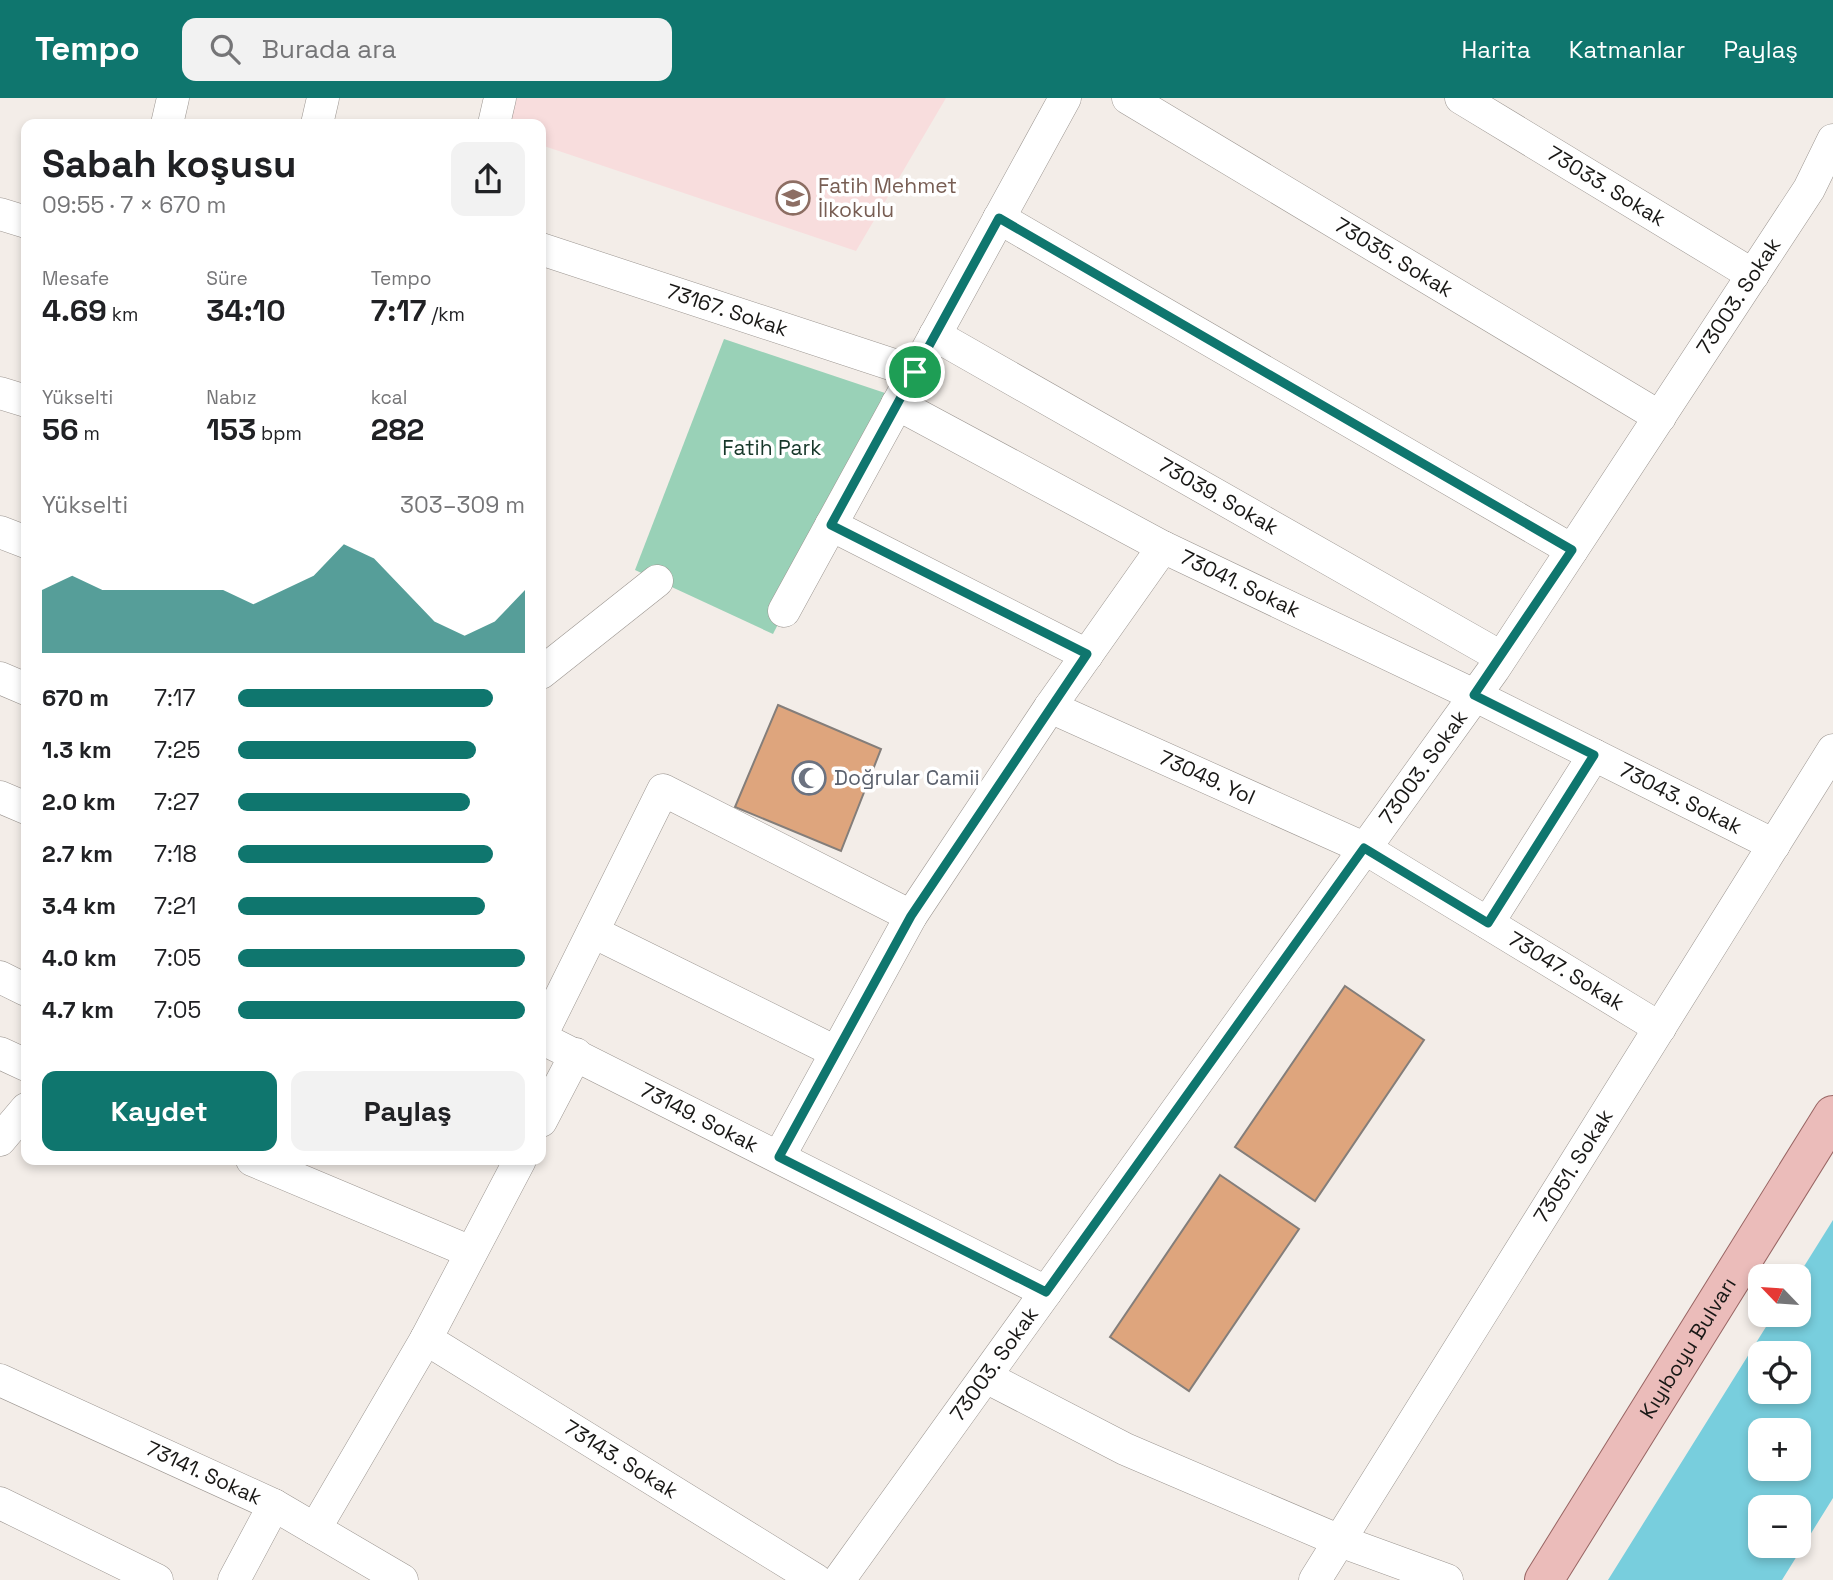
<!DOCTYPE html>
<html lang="tr">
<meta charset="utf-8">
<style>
body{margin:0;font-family:"Space Grotesk",sans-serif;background:#f2f2f2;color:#202124;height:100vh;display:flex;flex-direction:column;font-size:26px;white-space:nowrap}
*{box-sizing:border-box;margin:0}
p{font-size:23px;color:#757577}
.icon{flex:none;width:38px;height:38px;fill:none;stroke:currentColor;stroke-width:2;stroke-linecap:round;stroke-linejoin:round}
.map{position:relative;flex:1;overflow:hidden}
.side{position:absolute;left:21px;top:21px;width:525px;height:1046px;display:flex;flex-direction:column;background:#fff;border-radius:14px;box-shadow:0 4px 10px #0003}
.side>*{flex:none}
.needle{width:46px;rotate:295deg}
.fabs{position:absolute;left:1748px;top:1166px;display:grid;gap:14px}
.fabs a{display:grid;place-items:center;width:63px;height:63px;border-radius:14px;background:#fff;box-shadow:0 4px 10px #0003;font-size:35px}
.pin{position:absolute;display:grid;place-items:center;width:60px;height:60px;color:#fff;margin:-30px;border:4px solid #fff;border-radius:50%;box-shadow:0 2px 7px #0007}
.round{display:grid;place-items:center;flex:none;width:74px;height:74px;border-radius:14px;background:#f2f2f2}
.headline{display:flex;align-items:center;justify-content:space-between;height:119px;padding:0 21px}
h1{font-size:38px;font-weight:700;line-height:52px}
.metrics{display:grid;grid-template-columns:repeat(3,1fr);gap:10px;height:119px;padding:7px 21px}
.metrics div{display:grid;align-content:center}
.metrics b{font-size:30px;font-weight:700}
.metrics small{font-size:19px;font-weight:400}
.metrics p{font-size:19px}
.chart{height:196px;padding:14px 21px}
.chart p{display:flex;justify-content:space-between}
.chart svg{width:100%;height:126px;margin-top:7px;fill:#0f766e;opacity:.7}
.primary-button{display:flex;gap:14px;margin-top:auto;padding:14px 21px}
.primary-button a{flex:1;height:80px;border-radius:14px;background:#0f766e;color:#fff;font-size:28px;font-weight:700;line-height:80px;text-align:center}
.primary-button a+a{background:#f2f2f2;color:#202124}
ul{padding:0 21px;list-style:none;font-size:23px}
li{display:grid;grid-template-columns:112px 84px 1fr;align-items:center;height:52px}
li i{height:18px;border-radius:9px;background:#0f766e}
header{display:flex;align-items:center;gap:42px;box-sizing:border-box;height:98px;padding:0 35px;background:#0f766e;color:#fff}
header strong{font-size:33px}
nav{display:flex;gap:38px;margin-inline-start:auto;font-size:24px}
.search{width:490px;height:63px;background:#f2f2f2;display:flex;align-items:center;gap:18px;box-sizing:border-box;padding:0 24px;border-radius:14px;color:#757577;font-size:26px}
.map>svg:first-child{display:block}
.education{fill:#f8dddd}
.green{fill:#99d1b7}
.water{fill:#78cedd;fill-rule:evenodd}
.building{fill:#dea57d;stroke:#847e7a;stroke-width:2}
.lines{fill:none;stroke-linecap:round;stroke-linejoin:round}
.minor-casing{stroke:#9c9691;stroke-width:33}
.primary-casing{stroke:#986563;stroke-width:40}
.minor{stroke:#fff;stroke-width:32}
.primary{stroke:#ebbcba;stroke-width:38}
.route-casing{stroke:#fff;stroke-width:14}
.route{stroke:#0f766e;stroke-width:9}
.labels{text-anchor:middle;stroke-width:7;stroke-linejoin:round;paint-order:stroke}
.education-label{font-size:21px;fill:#785e54;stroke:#fff;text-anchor:start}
.street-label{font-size:21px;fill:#191816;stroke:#fff}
.park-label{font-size:21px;fill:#17382a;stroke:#fff}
.worship-label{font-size:21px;fill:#5b616d;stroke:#fff;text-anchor:start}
</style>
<header>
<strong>Tempo</strong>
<div class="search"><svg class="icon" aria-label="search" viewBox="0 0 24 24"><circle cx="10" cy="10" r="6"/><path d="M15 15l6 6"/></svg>Burada ara</div>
<nav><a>Harita</a><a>Katmanlar</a><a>Paylaş</a></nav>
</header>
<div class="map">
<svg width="1833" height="1482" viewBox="0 0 1833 1482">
<rect width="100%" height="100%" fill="#f3ede8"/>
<path class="education" d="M514,0H946L856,153L541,47V26H508Z"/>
<path class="green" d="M724,241L894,298L773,536L635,472Z"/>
<path class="water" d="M1833,1122V1400L1782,1482H1608L1774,1216H1799L1798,1178ZM1760,1255H1799V1293H1760ZM1760,1332H1799V1370H1760ZM1760,1409H1799V1447H1760Z"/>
<path class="building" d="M778,607L881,651L841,753L735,709Z
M1345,888L1424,942L1315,1103L1235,1049Z
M1220,1077L1299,1131L1189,1293L1110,1239Z"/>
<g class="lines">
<defs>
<g id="minor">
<path id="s1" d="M1128,0L1660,319"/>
<path id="s2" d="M1461,0L1753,177"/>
<path d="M167,26L173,0"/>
<path d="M317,26L323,0"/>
<path d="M494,26L500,0"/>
<path d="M0,116L26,124"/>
<path d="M999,120L1572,452"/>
<path id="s3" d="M541,151L915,274"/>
<path id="s4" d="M935,237L1501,559"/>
<path d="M0,295L26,303"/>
<path d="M897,306L1163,449"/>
<path d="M831,427L1087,557"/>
<path d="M0,434L26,444"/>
<path d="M784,513L1065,0"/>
<path d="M541,575L657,483"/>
<path d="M0,580L26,591"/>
<path id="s5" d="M1050,609L1364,750L1660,930"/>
<path d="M0,699L26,710"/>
<path d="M1488,825L1594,657"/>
<path d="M593,834L836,954"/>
<path d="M0,879L26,892"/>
<path d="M541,938L663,692L911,818"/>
<path id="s6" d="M541,940L1046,1194"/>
<path d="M0,955L26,967"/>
<path d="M541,1023L576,956"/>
<path d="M0,1042L26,1011"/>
<path id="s7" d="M779,1059L911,818L1050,609L1163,449L1474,597L1774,747"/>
<path d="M252,1062L471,1154"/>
<path id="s8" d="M426,1241L816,1482"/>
<path d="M986,1279L1125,1351L1340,1443L1447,1482"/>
<path id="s9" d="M0,1282L274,1407L402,1482"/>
<path d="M0,1405L157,1482"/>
<path d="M315,1431L426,1241L520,1062"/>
<path d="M234,1482L274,1407"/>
<path id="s10" d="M839,1482L1494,571L1809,91L1833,42"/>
<path id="s11" d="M1315,1482L1833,652"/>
</g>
<g id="primary">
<path id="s12" d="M1544,1482L1833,1017"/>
</g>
</defs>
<use href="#minor" class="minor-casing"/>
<use href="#primary" class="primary-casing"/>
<use href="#minor" class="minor"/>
<use href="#primary" class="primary"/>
</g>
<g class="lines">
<defs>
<path id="route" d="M999,120L1572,452L1474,597L1594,657L1488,825L1364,750L1046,1194L779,1059L911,818L1087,556L831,427Z"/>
</defs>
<use href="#route" class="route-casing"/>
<use href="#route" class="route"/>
</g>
<defs>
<symbol id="school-ring" viewBox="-11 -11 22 22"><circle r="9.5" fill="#fff" stroke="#8d6e63" stroke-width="1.5"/><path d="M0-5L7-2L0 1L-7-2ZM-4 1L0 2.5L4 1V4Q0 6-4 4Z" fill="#8d6e63"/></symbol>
<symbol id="mosque-ring" viewBox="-11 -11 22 22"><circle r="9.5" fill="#fff" stroke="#6b7280" stroke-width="1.5"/><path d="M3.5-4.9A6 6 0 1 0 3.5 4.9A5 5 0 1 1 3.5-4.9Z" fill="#6b7280"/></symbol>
</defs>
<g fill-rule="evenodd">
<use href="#school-ring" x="774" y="81" width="38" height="38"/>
<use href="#mosque-ring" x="790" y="661" width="38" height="38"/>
</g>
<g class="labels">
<g class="education-label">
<text x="818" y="95">Fatih Mehmet<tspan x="818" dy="24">İlkokulu</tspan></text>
</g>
<g class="street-label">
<text dy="7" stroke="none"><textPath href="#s2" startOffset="170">73033. Sokak</textPath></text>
<text dy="7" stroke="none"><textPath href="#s1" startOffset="310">73035. Sokak</textPath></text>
<text dy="7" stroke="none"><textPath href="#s10" startOffset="1568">73003. Sokak</textPath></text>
<text dy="7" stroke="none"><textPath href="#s3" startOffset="196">73167. Sokak</textPath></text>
<text dy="7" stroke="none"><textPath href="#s4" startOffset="326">73039. Sokak</textPath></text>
<text dy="7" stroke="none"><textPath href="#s7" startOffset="807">73041. Sokak</textPath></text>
<text dy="7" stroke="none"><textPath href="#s10" startOffset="1001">73003. Sokak</textPath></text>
<text dy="7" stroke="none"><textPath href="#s5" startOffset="172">73049. Yol</textPath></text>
<text dy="7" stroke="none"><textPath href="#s7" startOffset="1297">73043. Sokak</textPath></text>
<text dy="7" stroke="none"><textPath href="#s5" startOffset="581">73047. Sokak</textPath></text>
<text dy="7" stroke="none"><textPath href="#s6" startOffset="177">73149. Sokak</textPath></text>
<text dy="7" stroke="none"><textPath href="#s11" startOffset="488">73051. Sokak</textPath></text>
<text dy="7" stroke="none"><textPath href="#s12" startOffset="273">Kıyıboyu Bulvarı</textPath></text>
<text dy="7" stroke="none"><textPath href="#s10" startOffset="266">73003. Sokak</textPath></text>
<text dy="7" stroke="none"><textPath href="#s8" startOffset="229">73143. Sokak</textPath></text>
<text dy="7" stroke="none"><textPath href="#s9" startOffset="224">73141. Sokak</textPath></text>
</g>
<g class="park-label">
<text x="772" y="357">Fatih Park</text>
</g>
<g class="worship-label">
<text x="834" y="687">Doğrular Camii</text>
</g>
</g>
</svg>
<div class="fabs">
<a><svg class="needle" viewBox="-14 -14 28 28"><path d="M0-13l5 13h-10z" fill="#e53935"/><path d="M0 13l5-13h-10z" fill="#757577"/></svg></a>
<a><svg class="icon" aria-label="locate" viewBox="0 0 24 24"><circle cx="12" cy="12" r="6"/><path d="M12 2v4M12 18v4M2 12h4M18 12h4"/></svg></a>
<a>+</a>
<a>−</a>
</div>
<div class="pin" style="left:915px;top:274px;background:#1e9e55"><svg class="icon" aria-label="arrive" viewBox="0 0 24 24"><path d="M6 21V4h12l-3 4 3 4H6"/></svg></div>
<section class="side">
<div class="headline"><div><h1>Sabah koşusu</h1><p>09:55 · 7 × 670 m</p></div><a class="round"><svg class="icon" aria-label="share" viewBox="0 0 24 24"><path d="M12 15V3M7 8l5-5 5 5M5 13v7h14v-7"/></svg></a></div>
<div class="metrics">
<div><p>Mesafe</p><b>4.69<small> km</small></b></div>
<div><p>Süre</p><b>34:10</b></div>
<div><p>Tempo</p><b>7:17<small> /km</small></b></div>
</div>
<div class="metrics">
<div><p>Yükselti</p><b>56<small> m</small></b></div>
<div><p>Nabız</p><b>153<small> bpm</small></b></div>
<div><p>kcal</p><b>282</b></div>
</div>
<div class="chart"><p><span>Yükselti</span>303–309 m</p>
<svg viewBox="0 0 160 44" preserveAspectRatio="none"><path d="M0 44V22L10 17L20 22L30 22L40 22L50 22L60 22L70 27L80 22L90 17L100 6L110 11L120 22L130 33L140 38L150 33L160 22V44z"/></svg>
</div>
<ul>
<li><b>670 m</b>7:17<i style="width:89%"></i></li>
<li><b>1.3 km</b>7:25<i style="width:83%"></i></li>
<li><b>2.0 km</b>7:27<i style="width:81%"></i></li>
<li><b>2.7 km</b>7:18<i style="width:89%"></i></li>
<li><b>3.4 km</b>7:21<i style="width:86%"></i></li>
<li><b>4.0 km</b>7:05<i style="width:100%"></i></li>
<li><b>4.7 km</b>7:05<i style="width:100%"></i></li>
</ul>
<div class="primary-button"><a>Kaydet</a><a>Paylaş</a></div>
</section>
</div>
